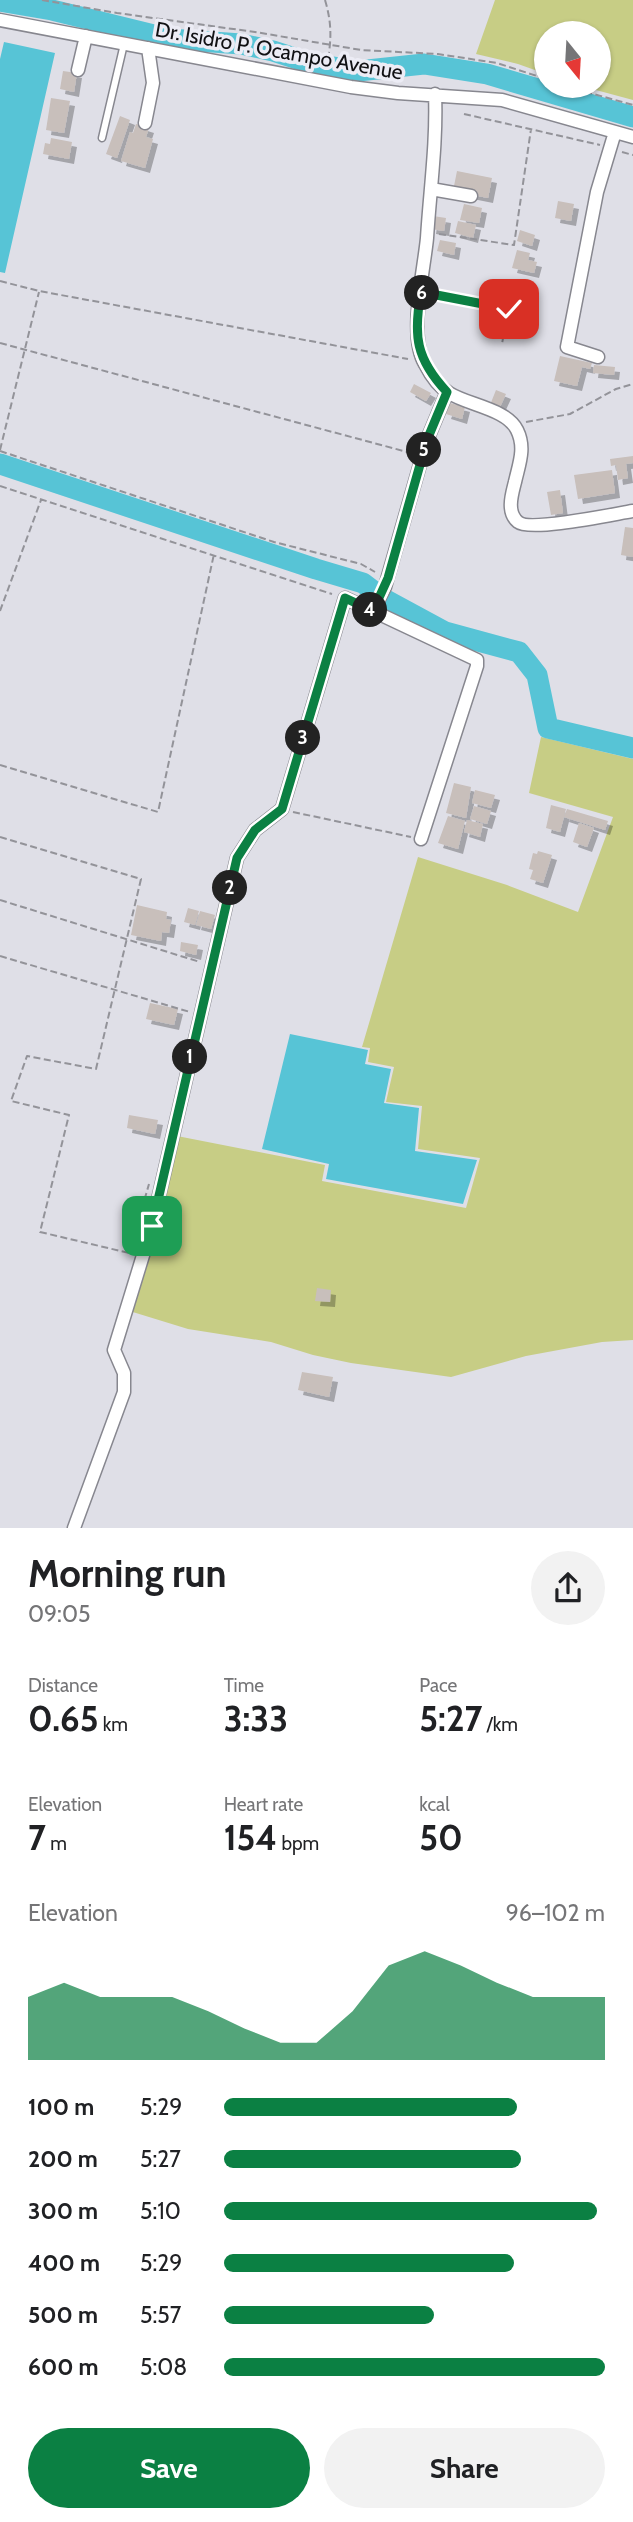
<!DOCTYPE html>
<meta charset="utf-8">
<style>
body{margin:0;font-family:Cabin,sans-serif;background:#f2f2f2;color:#202124;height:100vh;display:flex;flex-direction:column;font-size:26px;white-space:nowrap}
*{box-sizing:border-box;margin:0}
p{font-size:23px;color:#757577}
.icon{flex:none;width:38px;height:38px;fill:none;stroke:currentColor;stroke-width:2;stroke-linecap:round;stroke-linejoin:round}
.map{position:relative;height:1528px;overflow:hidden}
.sheet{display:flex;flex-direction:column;background:#fff;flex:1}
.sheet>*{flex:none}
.needle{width:46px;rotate:162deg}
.fabs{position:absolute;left:534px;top:21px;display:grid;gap:14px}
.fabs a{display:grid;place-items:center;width:77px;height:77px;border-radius:50%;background:#fff;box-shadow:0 2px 5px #0004;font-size:35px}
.pin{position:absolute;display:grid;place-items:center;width:60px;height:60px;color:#fff;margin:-30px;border-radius:14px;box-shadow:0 4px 10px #0006}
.km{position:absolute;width:35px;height:35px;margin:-18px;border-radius:50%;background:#222;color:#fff;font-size:19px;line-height:35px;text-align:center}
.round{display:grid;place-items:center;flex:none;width:74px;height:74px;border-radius:37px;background:#f2f2f2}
.overview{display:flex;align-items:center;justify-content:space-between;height:119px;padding:0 28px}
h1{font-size:38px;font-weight:700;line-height:52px}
.stats{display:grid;grid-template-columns:repeat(3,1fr);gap:10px;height:119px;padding:7px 28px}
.stats div{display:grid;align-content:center}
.stats b{font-size:35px;font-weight:700}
.stats small{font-size:19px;font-weight:400}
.stats p{font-size:19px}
.chart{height:196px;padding:14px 28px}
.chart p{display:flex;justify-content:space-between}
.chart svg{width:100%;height:126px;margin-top:7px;fill:#0b8043;opacity:.7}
.action{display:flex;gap:14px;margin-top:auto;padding:14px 28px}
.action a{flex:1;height:80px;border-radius:42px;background:#0b8043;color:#fff;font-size:28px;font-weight:700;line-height:80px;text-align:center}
.action a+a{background:#f2f2f2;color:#202124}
ul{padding:0 28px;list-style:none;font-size:23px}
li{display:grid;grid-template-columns:112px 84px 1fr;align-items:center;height:52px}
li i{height:18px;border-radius:9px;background:#0b8043}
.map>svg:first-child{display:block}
.green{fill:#c7cd85}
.water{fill:#57c4d6}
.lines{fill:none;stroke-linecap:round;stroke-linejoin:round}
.river{stroke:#57c4d6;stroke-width:21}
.building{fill:#c8bfbb;filter:url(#shadow)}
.lane-casing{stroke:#87878f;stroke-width:9}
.street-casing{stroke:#87878f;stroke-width:15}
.path{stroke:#939399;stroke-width:2;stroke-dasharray:7 3.5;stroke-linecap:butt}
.lane{stroke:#fff;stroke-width:6}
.street{stroke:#fff;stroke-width:12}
.route-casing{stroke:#fff;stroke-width:14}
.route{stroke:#0b8043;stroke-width:9}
.labels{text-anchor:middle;stroke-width:7;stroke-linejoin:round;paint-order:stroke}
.street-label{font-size:21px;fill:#111114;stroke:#ececf5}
</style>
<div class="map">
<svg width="633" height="1528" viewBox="0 0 633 1528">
<defs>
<filter id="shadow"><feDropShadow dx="5" dy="5" stdDeviation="0" flood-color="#0004"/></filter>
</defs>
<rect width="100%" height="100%" fill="#dfdfe7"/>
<path class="green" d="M495,0H633V100L581,86H598V33H546V74L518,64L476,54Z
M541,737L633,759V1340L602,1342L526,1356L451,1377L351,1363L313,1355L271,1342L188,1329L123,1309L177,1136L325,1165L322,1181L466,1208L480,1158L418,1149L422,1106L386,1102L394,1067L368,1062L370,1048L362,1047L418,857L507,885L578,912L613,817L529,793Z"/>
<path class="water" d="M4,42L55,53L5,273L0,272V59Z
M290,1034L368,1050L365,1064L391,1069L384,1103L419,1108L415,1151L477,1160L463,1204L326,1179L329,1164L262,1149Z"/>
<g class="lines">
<path class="river" d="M0,1L52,10L170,39L241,44L273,51L313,64L358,71L424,64L487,74L633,117
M0,464L316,569L363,583L384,599L445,632L519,652L537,675L548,728L633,748"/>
</g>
<path class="building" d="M63,71L77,73L74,92L60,89Z
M51,98L70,101L64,133L46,130Z
M120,116L130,120L117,158L106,154Z
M136,124L149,128L146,137L153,139L145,168L121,161L130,132L133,133Z
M51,138L72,142L69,159L43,154L45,143L50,144Z
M457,171L492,178L488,198L453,191Z
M558,201L574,204L571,221L555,218Z
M464,204L482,208L479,223L460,220Z
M433,216L446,218L444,231L431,229Z
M458,221L476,225L473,238L455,233Z
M520,230L535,235L532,246L517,241Z
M440,240L456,243L454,255L437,251Z
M517,250L530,253L528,260L537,262L534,273L512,268Z
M492,284L504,286L502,299L490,297Z
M560,356L592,363L590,369L582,367L577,386L554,381Z
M594,365L615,367L614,375L593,373Z
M414,384L431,393L426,401L410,392Z
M496,390L506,394L499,409L490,405Z
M450,403L465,407L462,419L446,414Z
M633,456V463L626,464L628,478L618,480L616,465L611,466L610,459Z
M612,470L615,493L578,499L574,475Z
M560,490L563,513L551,515L547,492Z
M625,527L633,528V557L621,555Z
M454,783L471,787L466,818L446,813Z
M475,790L495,795L491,808L472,803Z
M551,805L566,809L560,832L546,828Z
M474,806L491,811L487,824L470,819Z
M567,809L608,821L605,830L564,817Z
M448,816L465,821L458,849L438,843Z
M467,820L483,824L480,837L464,832Z
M579,823L594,828L587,847L573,842Z
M538,851L552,855L543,883L530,879L533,870L529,869L533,853L537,854Z
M137,905L167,912L166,919L171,920L169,933L162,932L161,941L131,935Z
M188,908L199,911L195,925L184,922Z
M200,911L215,915L211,929L196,925Z
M181,942L198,945L196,955L180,951Z
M150,1003L178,1009L174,1025L146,1019Z
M129,1115L158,1120L155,1134L127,1128Z
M317,1288L331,1290L330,1302L315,1301Z
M302,1372L333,1377L329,1397L298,1390Z"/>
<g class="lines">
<defs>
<path id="lane" d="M102,138L124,44"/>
<path id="street" d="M0,20L351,87L398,93L502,100L633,137
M78,70L86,36
M435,94C437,142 430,190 427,238C424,271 408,336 425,364C430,374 439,387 449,393C468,405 507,409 517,430C526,448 519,464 515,482C512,494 506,512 518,522C530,532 614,514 633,511
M145,123L153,83L148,48
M431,189L471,196
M598,357L567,347L597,192L615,132
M421,839L477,666V660L373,611L385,587L427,440L447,392
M74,1528L124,1392V1373L114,1350L152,1226L237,858L255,830L282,809L345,598L373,611"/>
</defs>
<use href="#lane" class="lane-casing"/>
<use href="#street" class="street-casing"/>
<path class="path" d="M42,0L117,13L255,32L361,50L438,54L497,63L546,79
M325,0C333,27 331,43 326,71
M565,86L633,105
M464,114L600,145
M622,152L633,155
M439,234L514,245L531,129
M0,281L39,291L408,359
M431,294L508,309L502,344
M0,343L411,453
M526,422L570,414L616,389L633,384
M0,450L39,292
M0,451L274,542L361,564L375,572
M0,486L332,594
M0,611L41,500
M0,765L158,812L214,554
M293,812L411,837
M0,837L141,879L96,1069L27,1056L11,1101L69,1115L40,1232L129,1253L149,1184
M0,900L200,962
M0,956L190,1012"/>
<use href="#lane" class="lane"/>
<use href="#street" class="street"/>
</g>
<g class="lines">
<defs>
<path id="route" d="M152,1226L237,858L255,830L282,809L345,598L373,611L388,578L427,440L447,392C416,359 413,336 421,292L509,309"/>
</defs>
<use href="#route" class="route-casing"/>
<use href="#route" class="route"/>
</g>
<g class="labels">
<g class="street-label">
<text transform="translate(279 51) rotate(10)" y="7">Dr. Isidro P. Ocampo Avenue</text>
</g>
</g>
</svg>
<div class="fabs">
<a><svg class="needle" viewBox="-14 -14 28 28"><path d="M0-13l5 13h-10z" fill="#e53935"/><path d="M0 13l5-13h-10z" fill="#757577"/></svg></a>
</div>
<div class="pin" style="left:152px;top:1226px;background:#1e9e55"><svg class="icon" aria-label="arrive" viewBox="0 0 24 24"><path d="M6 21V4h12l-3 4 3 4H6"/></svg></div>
<div class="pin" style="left:509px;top:309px;background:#d93025"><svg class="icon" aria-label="check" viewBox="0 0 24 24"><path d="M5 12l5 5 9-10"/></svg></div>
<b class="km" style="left:190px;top:1057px">1</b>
<b class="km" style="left:230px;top:888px">2</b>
<b class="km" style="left:303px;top:738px">3</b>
<b class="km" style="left:370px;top:610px">4</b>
<b class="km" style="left:424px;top:450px">5</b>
<b class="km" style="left:422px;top:293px">6</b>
</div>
<section class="sheet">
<div class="overview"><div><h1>Morning run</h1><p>09:05</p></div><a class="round"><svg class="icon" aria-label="share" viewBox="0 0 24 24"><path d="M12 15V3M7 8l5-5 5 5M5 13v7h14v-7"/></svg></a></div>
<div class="stats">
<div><p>Distance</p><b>0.65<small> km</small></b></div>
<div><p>Time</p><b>3:33</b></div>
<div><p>Pace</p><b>5:27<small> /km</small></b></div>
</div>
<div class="stats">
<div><p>Elevation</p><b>7<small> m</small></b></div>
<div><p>Heart rate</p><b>154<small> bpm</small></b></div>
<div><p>kcal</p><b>50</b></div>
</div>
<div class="chart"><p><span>Elevation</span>96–102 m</p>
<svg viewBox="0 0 160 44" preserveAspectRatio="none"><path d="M0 44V22L10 17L20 22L30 22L40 22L50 27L60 33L70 38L80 38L90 27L100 11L110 6L120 11L130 17L140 22L150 22L160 22V44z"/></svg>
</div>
<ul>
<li><b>100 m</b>5:29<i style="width:77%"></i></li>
<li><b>200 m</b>5:27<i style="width:78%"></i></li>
<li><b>300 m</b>5:10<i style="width:98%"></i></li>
<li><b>400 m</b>5:29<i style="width:76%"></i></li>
<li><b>500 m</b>5:57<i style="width:55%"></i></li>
<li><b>600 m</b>5:08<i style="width:100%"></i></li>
</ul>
<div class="action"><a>Save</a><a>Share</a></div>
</section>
